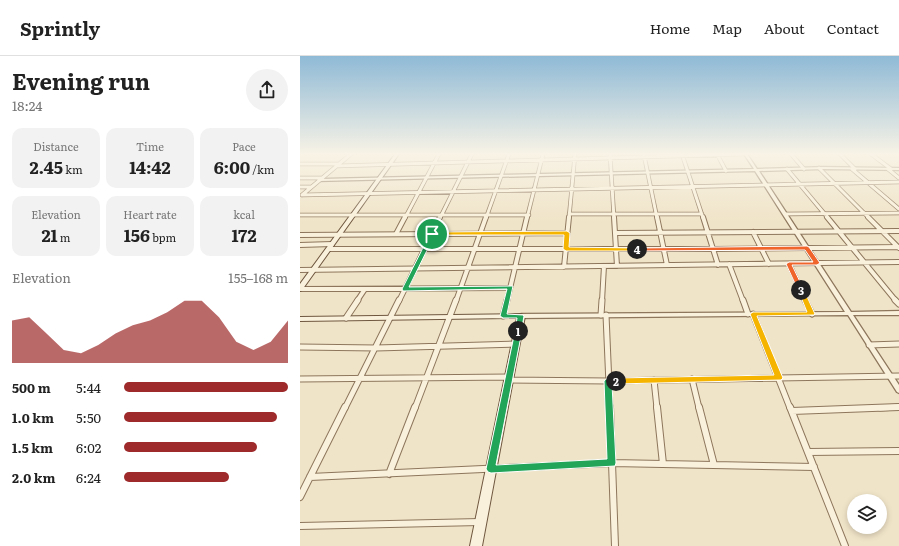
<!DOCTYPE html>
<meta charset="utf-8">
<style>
body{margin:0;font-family:Literata,serif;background:#f2f2f2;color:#222;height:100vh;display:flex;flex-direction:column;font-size:15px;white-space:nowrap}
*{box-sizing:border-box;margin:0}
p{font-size:13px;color:#767676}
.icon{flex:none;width:22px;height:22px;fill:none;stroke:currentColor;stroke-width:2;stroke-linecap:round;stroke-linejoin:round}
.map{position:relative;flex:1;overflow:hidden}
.details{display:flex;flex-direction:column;background:#fff;width:300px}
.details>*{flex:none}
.buttons{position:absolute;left:547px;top:438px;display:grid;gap:8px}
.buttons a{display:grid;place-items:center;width:40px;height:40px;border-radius:50%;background:#fff;box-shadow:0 2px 6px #0003;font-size:20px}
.pin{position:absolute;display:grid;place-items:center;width:34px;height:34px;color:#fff;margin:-17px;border:2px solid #fff;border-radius:50%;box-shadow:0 1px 4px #0007}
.km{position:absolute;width:20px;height:20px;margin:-10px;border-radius:50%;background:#222;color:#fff;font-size:11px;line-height:20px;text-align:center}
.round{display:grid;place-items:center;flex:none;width:42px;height:42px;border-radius:21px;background:#f2f2f2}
.head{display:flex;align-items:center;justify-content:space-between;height:68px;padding:0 12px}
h1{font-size:22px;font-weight:700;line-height:30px}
.stats{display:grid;grid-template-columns:repeat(3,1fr);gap:6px;height:68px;padding:4px 12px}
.stats div{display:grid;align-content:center;border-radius:10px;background:#f2f2f2;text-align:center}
.stats b{font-size:17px;font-weight:700}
.stats small{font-size:11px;font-weight:400}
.stats p{font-size:11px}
.chart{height:112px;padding:8px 12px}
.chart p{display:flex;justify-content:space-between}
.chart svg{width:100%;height:72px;margin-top:4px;fill:#9e2a2b;opacity:.7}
ul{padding:0 12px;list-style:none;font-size:13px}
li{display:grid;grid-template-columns:64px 48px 1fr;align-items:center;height:30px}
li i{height:10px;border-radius:5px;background:#9e2a2b}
header{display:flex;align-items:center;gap:24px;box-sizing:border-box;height:56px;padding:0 20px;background:#fff;border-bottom:1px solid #e0e0e0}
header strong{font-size:19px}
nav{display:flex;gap:22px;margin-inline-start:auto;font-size:14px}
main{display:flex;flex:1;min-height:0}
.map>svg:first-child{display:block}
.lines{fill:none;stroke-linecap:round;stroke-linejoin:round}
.minor-far3-casing{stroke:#8d765c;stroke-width:4.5}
.minor-far2-casing{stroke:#8d765c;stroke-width:6}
.minor-far1-casing{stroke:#8d765c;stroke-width:7}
.minor-casing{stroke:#8d765c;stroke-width:8}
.tertiary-casing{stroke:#8d765c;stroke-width:2.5}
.secondary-casing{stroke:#6f573f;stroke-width:2}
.minor-far3{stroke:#faf1dc;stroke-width:3}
.minor-far2{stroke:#faf1dc;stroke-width:4}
.minor-far1{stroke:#faf1dc;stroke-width:5}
.minor{stroke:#faf1dc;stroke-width:6}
.tertiary{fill:#faf1dc;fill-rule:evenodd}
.secondary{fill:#faf1dc;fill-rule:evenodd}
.split-1{fill:#22a559;stroke:#fff}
.split-2{fill:#22a559;stroke:#fff}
.split-3{fill:#f5b400;stroke:#fff}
.split-4{fill:#f0652b;stroke:#fff}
.split-5{fill:#f5b400;stroke:#fff}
</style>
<header>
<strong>Sprintly</strong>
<nav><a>Home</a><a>Map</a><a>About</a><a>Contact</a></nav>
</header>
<main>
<section class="details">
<div class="head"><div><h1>Evening run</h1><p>18:24</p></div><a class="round"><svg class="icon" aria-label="share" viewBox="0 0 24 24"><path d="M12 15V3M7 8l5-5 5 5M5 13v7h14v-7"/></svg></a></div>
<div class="stats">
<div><p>Distance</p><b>2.45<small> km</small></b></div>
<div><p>Time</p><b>14:42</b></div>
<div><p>Pace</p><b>6:00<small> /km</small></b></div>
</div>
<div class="stats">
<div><p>Elevation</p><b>21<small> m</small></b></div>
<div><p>Heart rate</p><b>156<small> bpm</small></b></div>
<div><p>kcal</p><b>172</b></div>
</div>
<div class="chart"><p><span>Elevation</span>155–168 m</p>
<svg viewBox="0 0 160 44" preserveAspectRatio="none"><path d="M0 44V18L10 16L20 26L30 36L40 38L50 33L60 26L70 21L80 18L90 13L100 6L110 6L120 16L130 31L140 36L150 31L160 18V44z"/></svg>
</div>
<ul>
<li><b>500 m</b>5:44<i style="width:100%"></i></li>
<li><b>1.0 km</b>5:50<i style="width:93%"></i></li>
<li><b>1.5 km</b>6:02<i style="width:81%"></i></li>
<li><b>2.0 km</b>6:24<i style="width:64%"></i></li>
</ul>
</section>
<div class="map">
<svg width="599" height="490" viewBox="0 0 599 490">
<rect width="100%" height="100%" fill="#f0e4c8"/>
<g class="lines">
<defs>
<path id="minor-far3" d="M310,98L314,162
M382,98L403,162
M417,98L426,115
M491,98L504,113
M540,98L555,113
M571,98L591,113
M344,99L357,162
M0,108H39
M36,110L443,98
M519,112L569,162
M487,113L528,162
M552,113L599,153
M588,113L599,122
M0,122H22
M0,131H11
M2,139L599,126
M2,139L51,98
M269,158H402
M485,158L599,157
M0,159H229
M105,162L139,98
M140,162L172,98
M186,162L209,98
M227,162L243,98
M269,162L275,98"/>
<path id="minor-far2" d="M314,161L317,210
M357,161L367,209
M403,161L418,209
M527,161L596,245
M568,161L599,192
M453,176L469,208
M315,177L599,175
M96,178L105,161
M0,179L267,177
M0,189L32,188
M29,193H413L599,191
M429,208L443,245
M489,208L506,245
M264,211L269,161
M0,214L599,206
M0,233L210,232
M57,245L65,233
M99,245L140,161
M156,245L186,161
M207,245L227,161
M302,245L304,210"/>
<path id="minor-far1" d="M443,244L448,258
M505,244L512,258
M595,244L599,248
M453,258L490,352
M301,259L302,244
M306,259L310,352
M203,260L207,244
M46,262L58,244
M569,289L599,288
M0,291L76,292L216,288
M0,323L209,321
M392,323L399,352
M208,324L308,325L599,320
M354,324L357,352
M45,352L99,244
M115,352L156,244
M580,352L599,351"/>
<path id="minor" d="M310,351L315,490
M357,351L363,408
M399,351L414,409
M490,351L545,490
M492,355L599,351
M508,396L599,395
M89,418L115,351
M10,421L312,407L514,411
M0,441L45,351
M0,470L180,466"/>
<path id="tertiary" d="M444,98H447L457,113L523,111L599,112V114L523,113L459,115L551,256L599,255V259H553L599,329V337L597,336L548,259L221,262L218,260L221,258L545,256L455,115L19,125L17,124L19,123L454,113Z"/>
<path id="secondary" d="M95,98H99L2,234L0,235V228Z
M221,258L225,260L182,490H170L217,262L0,265V261Z"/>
</defs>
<use href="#minor-far3" class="minor-far3-casing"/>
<use href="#minor-far2" class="minor-far2-casing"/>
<use href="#minor-far1" class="minor-far1-casing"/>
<use href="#minor" class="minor-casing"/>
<use href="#tertiary" class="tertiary-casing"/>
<use href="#secondary" class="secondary-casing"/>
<use href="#minor-far3" class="minor-far3"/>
<use href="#minor-far2" class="minor-far2"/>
<use href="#minor-far1" class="minor-far1"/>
<use href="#minor" class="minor"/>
<use href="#tertiary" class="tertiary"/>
<use href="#secondary" class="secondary"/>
</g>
<linearGradient id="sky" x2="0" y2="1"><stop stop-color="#8fbad6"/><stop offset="0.59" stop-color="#f8f3e6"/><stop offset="1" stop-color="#f8f3e6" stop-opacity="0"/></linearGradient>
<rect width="599" height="166" fill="url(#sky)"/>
<path class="split-1" d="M132,176L135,178L109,231L213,230L207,258L223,259L224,260L221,277L218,278L215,275L217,262H203L200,260L207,233L103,235L102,233L130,178Z"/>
<path class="split-2" d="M218,273L222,275L196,409L307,403L304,325C307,321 317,320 320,325L319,327L312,328L316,407L315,410L191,417L188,416L186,413L215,275Z"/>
<path class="split-3" d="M501,232L504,234L515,258L514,259L457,260L483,322L481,324L316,328L312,325L316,322L474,319L450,258L453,256H507L498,234Z"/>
<path class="split-4" d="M507,190L509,191L520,207L517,209H492L504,234L501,236L498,234L486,208L489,206H513L505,194L337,195L334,193L337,192Z"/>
<path class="split-5" d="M267,175L270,177L269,191L337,192L340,193L337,195H266L263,193L264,179H132L130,178L132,176Z"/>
</svg>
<div class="buttons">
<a><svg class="icon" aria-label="layers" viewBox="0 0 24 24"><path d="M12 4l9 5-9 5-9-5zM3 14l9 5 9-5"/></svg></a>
</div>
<div class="pin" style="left:132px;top:178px;background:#1e9e55"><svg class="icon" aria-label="arrive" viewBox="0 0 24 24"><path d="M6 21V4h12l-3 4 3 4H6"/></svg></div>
<b class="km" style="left:218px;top:275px">1</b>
<b class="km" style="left:316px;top:325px">2</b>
<b class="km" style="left:501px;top:234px">3</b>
<b class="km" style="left:337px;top:193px">4</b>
</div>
</main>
